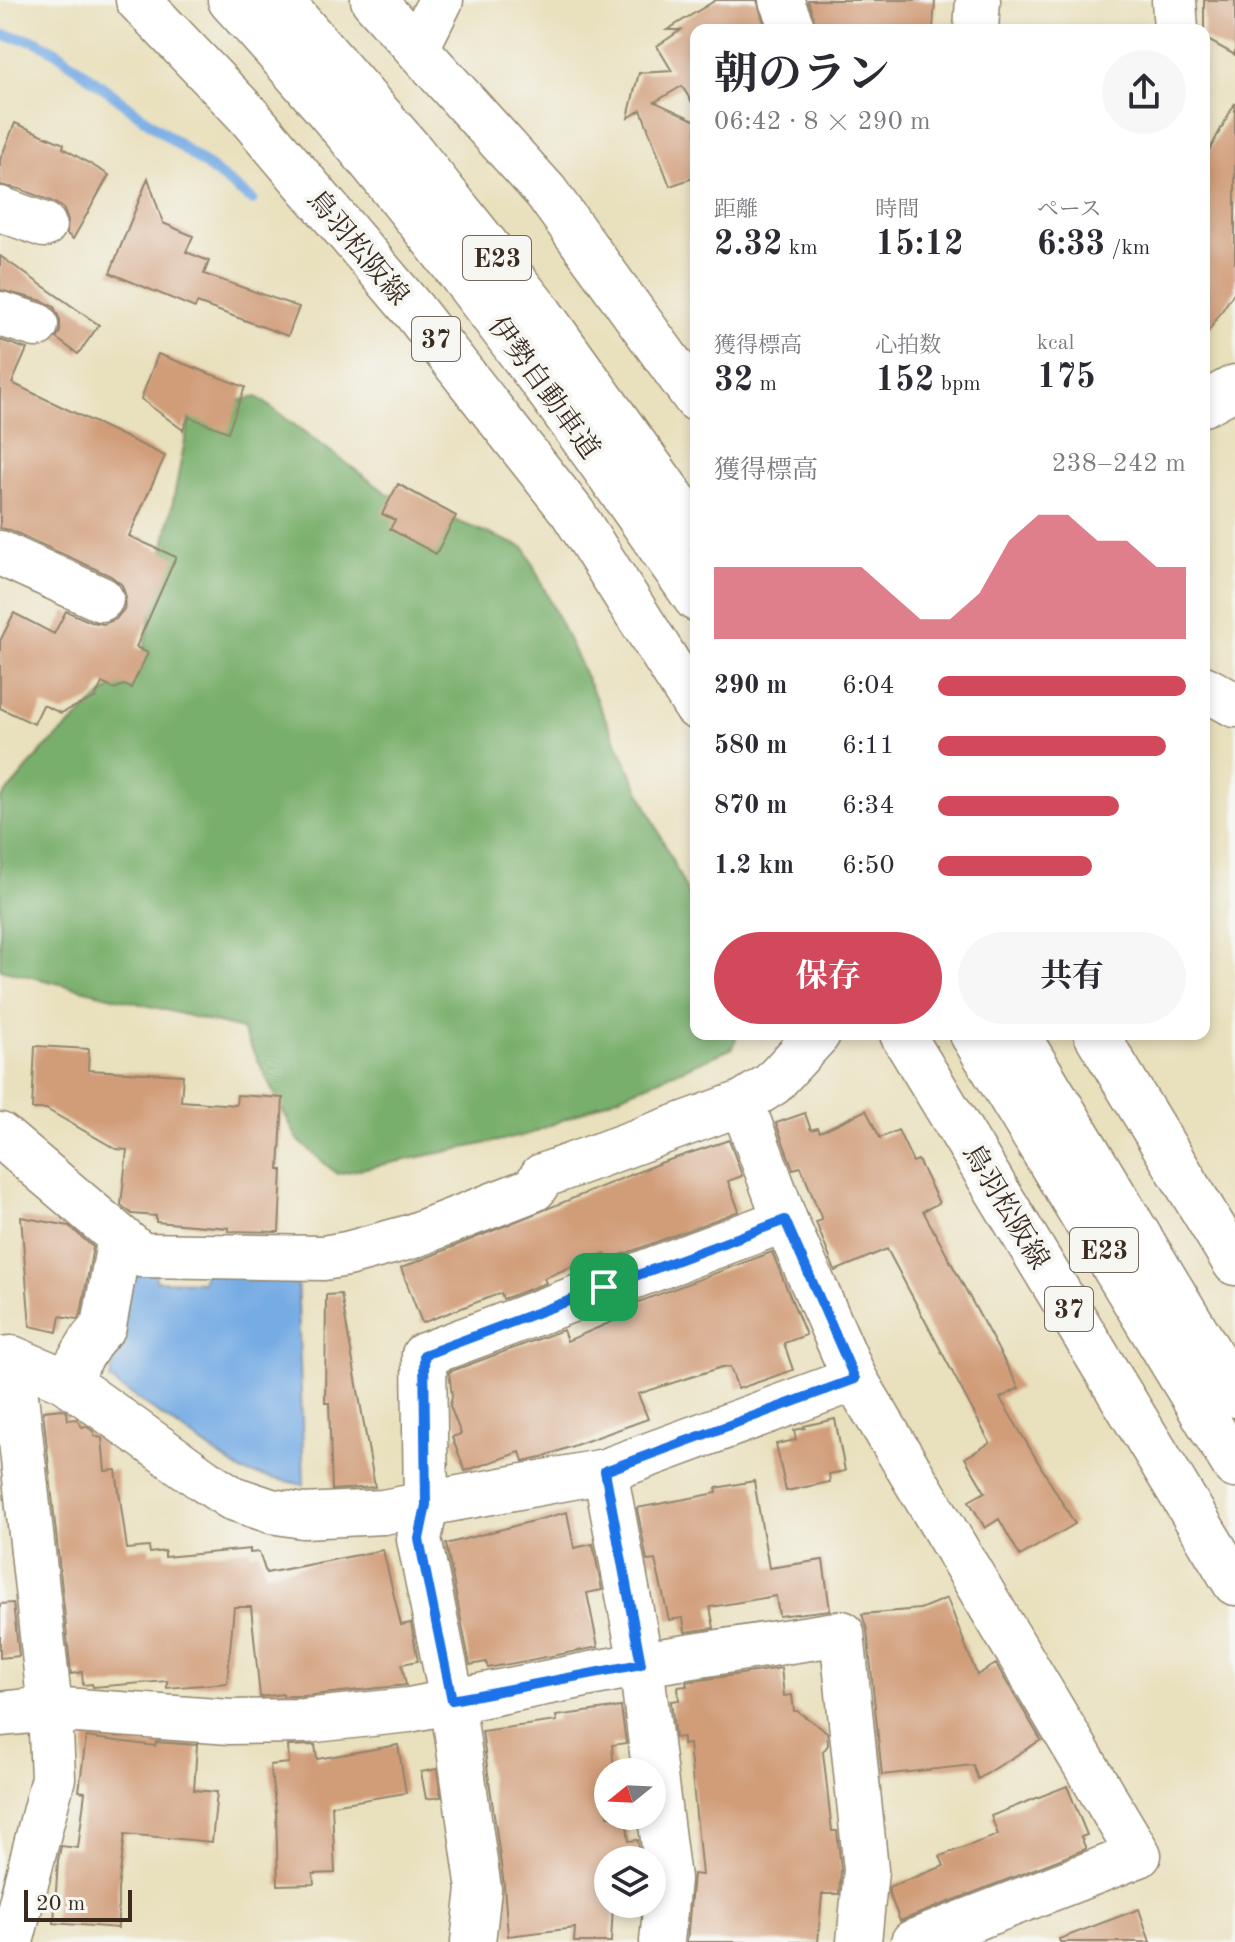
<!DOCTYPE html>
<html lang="ja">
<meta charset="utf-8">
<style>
body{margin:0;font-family:"Old Standard TT","Noto Serif JP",serif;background:#f7f7f7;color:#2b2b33;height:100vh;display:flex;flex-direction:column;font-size:30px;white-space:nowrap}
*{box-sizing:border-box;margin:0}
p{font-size:26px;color:#7c7c81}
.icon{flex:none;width:44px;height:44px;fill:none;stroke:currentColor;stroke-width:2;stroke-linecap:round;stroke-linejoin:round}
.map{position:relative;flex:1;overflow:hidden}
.details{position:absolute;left:690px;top:24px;width:520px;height:1016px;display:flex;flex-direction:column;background:#fff;border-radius:16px;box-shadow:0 4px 12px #0003}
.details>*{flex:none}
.needle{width:52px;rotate:252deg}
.tools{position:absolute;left:594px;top:1758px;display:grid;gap:16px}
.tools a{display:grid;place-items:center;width:72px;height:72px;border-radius:50%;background:#fff;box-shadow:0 4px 12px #0003;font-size:40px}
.scale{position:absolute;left:24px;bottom:20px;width:108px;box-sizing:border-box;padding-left:8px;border:4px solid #3b2a1e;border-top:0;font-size:22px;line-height:28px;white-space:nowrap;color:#3b2a1e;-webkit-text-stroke:6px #f6f6f2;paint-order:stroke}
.pin{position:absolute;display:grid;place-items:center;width:68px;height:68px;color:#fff;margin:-34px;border-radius:16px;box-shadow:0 4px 12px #0006}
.round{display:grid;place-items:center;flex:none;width:84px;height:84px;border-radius:42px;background:#f7f7f7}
.head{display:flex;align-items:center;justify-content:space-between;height:136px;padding:0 24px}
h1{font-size:44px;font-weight:700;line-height:60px}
.stats{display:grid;grid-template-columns:repeat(3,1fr);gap:12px;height:136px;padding:8px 24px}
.stats div{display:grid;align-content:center}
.stats b{font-size:34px;font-weight:700}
.stats small{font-size:22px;font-weight:400}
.stats p{font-size:22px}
.chart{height:224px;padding:16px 24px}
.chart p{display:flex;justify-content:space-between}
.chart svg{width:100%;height:144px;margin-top:8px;fill:#d1495b;opacity:.7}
.button{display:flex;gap:16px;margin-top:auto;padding:16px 24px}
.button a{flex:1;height:92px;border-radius:48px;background:#d1495b;color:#fff;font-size:32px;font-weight:700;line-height:92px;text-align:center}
.button a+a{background:#f7f7f7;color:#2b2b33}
ul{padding:0 24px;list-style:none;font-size:26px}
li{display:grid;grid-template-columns:128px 96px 1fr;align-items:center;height:60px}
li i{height:20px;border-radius:10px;background:#d1495b}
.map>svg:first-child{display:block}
.forest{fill:#79af6c;stroke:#5a6c45;stroke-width:2}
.water{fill:#76ace4;stroke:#586b81;stroke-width:2}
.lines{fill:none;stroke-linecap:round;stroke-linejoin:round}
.stream{stroke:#76ace4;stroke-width:11}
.building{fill:#d19d79}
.minor-casing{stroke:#92856e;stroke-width:47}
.major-casing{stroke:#92856e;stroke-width:47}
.highway-casing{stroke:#92856e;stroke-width:47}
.minor{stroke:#fff;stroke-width:44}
.major{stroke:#fff;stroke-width:44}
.highway{stroke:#fff;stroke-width:44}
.route-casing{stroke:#fff;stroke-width:16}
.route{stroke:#1a73e8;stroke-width:10}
.labels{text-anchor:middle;stroke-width:8;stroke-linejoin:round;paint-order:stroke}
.shield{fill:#f6f6f2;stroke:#73675e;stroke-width:2}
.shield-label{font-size:26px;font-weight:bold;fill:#3b2a1e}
.street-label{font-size:28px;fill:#3b2a1e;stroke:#f6f6f2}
</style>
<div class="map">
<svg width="1235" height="1942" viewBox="0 0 1235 1942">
<rect width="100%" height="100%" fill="#f6f6f2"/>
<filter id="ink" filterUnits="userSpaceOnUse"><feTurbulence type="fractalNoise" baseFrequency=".0125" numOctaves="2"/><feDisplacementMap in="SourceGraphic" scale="16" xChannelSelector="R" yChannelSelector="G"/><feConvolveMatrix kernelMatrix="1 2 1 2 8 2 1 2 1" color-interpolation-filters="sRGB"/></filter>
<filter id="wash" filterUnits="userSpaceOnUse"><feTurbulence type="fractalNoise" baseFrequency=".006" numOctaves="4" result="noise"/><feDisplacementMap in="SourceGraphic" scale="32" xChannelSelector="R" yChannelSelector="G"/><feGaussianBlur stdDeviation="1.8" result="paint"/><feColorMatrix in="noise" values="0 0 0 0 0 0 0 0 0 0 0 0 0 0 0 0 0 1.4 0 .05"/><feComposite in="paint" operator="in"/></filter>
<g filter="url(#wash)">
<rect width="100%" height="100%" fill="#e9e0bd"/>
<path class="forest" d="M257,397L388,494L525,548L696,911V1034H737L733,1048L527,1135L337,1174L298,1140L242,1029L0,969V800L43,750L142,659L191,410Z"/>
<path class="water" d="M134,1268L155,1269L156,1281L203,1282L204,1268L297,1272L304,1485L243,1472L110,1380Z"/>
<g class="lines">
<path class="stream" d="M0,35L33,40L55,51L252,200"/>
</g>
<g id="blocks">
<path class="building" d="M716,0H757L766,30H696V109L682,86L655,102L696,121V177L670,186L641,110L628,118L634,92L639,73L672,71L657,46L681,30H667Z
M808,0H935L933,30L849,27L845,30H817Z
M1204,0H1235V55L1204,38Z
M1235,103V291L1204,338V160Z
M15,123L64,144L63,148L109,175L73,239L67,234L68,220L63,208L53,202L20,189L0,185V160Z
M148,178L163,223L193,236L186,252L209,261L204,274L299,307L288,336L197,303L195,308L110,273Z
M0,256L99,325L78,354L56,338L60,332V320L54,307L43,301L0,290Z
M0,340L27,349L12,383L165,456L129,536L176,557L136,647L148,653L131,688L124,685L114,689L102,683L95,698L61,713L43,705L34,724L0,708V641L14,613L54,634L66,611L91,622L104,624L116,619L124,609L126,597L122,585L111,576L10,530L0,528Z
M158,354L245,387L228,432L189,417L183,430L141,399Z
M398,484L456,516L436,554L390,529L395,520L382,514Z
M35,1046L89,1049L88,1070L183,1075L181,1101L236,1105L237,1095L283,1098L279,1170H282L279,1232L228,1231L229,1228L156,1222V1216L132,1214L121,1205L127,1150L116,1149L46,1109H32Z
M866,1110L880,1138L898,1130L913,1162L918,1160L939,1203L923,1211L1019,1388L1000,1398L1075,1524L1020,1556L999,1519L985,1528L969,1501L985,1492L965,1458L990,1443L887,1249L835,1271L816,1222L822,1220L801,1167L793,1169L776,1123L805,1113L811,1130L818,1128L820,1132Z
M729,1140L742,1176L728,1181L739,1211L608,1260L605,1253L544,1278L546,1283L503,1299L501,1293L422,1323L401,1268L660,1163Z
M21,1217L69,1226L93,1247L81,1314L77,1319L60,1316L57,1332L30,1326Z
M772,1252L806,1335L784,1343L793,1370L738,1389L730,1367H722L638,1394L648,1419L542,1457L523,1461L520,1452L465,1471L452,1437L461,1434L450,1406L452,1396L449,1372L563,1330L567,1341L628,1315L625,1307Z
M341,1294L375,1487L332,1490L329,1403H325L326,1295Z
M62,1409L67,1412L68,1420L77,1419L82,1427L86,1426L94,1432V1436L102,1438L105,1471L116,1470L127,1549L149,1547L150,1553L165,1551V1557L250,1549V1553L259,1552L266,1573L383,1550L401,1625L411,1623L418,1661L402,1664L406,1685L304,1696H283V1694L260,1697L251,1607H234L227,1683L167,1688V1681L93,1687L92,1684L83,1685L82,1672L71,1674L43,1411Z
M835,1419L845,1471L829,1474L830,1482L786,1491L776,1444L796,1440L794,1430L805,1428L804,1426Z
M754,1481L769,1568L823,1560L830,1610L779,1616L776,1596L710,1607L714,1628L685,1632L683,1618L669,1620L655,1560L647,1561L637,1508L717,1493L716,1488Z
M567,1512L574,1548L593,1544L602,1590L587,1593L598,1647L488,1668L486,1662L470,1665L446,1544Z
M947,1598L977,1675L996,1664L1041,1740L978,1779L973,1765L882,1775L867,1630L862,1614L920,1609Z
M13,1603L19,1656L0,1658V1604Z
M781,1668L784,1696L792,1695L794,1711H797L827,1732L828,1745L823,1752L832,1831H837L841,1870L839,1894H822L818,1942H687L693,1874L702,1875L689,1744L683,1745V1737L675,1738L671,1701L679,1700L678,1687L687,1686L686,1682Z
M621,1707L626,1743L612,1745L614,1772H608V1816H626L629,1841L638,1840L640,1860H608V1904H640V1907L613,1905L611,1942H574L575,1928L508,1936L504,1885L482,1731L557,1721L556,1716Z
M86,1737L155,1746L156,1742L197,1745L194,1790L217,1792L212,1842L125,1834L118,1889V1928L54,1923L58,1860L61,1846L78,1848L85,1792L79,1791Z
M315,1745L317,1759L398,1745L406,1793L332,1805L335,1873L313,1874L314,1884L278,1885L276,1812L270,1765L289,1763L288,1746Z
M437,1769L441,1797L426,1799L421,1772Z
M1067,1786L1087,1835L1081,1837L1086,1849L900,1921L889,1893V1887L944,1866L940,1856L998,1835L991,1816Z
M1139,1909L1150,1942H1060L1059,1939Z"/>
</g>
</g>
<g filter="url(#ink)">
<use href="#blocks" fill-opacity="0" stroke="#92856e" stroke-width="2"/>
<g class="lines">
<defs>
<path id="minor" d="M781,0L793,30
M1174,0L1176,30
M976,30L978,0
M417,48L441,0
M0,209L44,225
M0,314L36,325
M1204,404L1235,387
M0,553L101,599
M1204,688L1235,705
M742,1103L785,1220L855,1379L1139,1855L913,1942
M0,1135L141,1255L323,1258L347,1254L410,1237L534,1189L542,1176L742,1103L772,1084L818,1034
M0,1359L12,1358L66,1381L204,1480L232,1498L271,1511L303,1516L383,1512L605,1471L641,1664L668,1879L662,1942
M66,1381L93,1338L104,1326L120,1237
M605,1471L855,1379
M0,1714L50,1709L230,1722L305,1721L409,1710L641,1664L842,1633L866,1870L859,1942
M11,1942L53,1778L50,1709L12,1358
M473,1942L479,1889L452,1700L419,1539L426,1505L424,1355L785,1220"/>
<path id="major" d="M138,0L247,114L414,311L573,513L696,707
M373,0L546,192L696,399
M902,1034L1235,1583
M1096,1034L1235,1263"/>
<path id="highway" d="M230,0C402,187 552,390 696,599
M280,0L413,153L541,314L696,530
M972,1034L1235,1466
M1017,1034L1235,1395"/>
</defs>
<use href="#minor" class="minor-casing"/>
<use href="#major" class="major-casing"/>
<use href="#highway" class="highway-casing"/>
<use href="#minor" class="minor"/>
<use href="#major" class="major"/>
<use href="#highway" class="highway"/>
</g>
</g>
<g class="lines" filter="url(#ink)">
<defs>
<path id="route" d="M785,1220L855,1379L605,1471L641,1664L452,1700L419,1539L426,1505L424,1355Z"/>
</defs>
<use href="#route" class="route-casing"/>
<use href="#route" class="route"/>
</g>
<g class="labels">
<g class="shield">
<rect x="463" y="236" width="68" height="44" rx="6"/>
<rect x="412" y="317" width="48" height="44" rx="6"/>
<rect x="1070" y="1228" width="68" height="44" rx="6"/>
<rect x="1045" y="1287" width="48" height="44" rx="6"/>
</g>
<g class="shield-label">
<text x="497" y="267">E23</text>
<text x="436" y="348">37</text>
<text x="1104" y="1259">E23</text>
<text x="1069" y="1318">37</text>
</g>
<g class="street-label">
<text transform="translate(359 247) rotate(50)" y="10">鳥羽松阪線</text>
<text transform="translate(545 387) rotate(54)" y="10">伊勢自動車道</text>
<text transform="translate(1007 1206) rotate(59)" y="10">鳥羽松阪線</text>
</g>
</g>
</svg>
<div class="tools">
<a><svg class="needle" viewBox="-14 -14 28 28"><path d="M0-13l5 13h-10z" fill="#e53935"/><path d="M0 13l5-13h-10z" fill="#7c7c81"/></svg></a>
<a><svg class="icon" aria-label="layers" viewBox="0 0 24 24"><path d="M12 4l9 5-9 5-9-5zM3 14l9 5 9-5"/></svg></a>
</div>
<div class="scale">20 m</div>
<div class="pin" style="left:604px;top:1287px;background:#1e9e55"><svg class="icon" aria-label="arrive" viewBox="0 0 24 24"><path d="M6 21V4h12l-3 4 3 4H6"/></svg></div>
<section class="details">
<div class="head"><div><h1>朝のラン</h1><p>06:42 · 8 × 290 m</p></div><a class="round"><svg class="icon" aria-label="share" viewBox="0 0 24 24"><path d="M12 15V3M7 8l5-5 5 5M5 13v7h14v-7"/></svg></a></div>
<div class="stats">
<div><p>距離</p><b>2.32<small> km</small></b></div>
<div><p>時間</p><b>15:12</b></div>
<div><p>ペース</p><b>6:33<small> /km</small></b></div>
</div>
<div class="stats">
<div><p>獲得標高</p><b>32<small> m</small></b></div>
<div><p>心拍数</p><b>152<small> bpm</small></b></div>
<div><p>kcal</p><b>175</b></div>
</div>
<div class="chart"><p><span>獲得標高</span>238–242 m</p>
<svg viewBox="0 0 160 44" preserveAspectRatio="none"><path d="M0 44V22L10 22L20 22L30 22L40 22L50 22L60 30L70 38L80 38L90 30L100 14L110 6L120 6L130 14L140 14L150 22L160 22V44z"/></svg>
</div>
<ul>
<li><b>290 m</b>6:04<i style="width:100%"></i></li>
<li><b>580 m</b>6:11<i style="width:92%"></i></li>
<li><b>870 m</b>6:34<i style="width:73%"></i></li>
<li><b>1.2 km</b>6:50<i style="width:62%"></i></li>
</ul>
<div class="button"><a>保存</a><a>共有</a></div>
</section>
</div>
